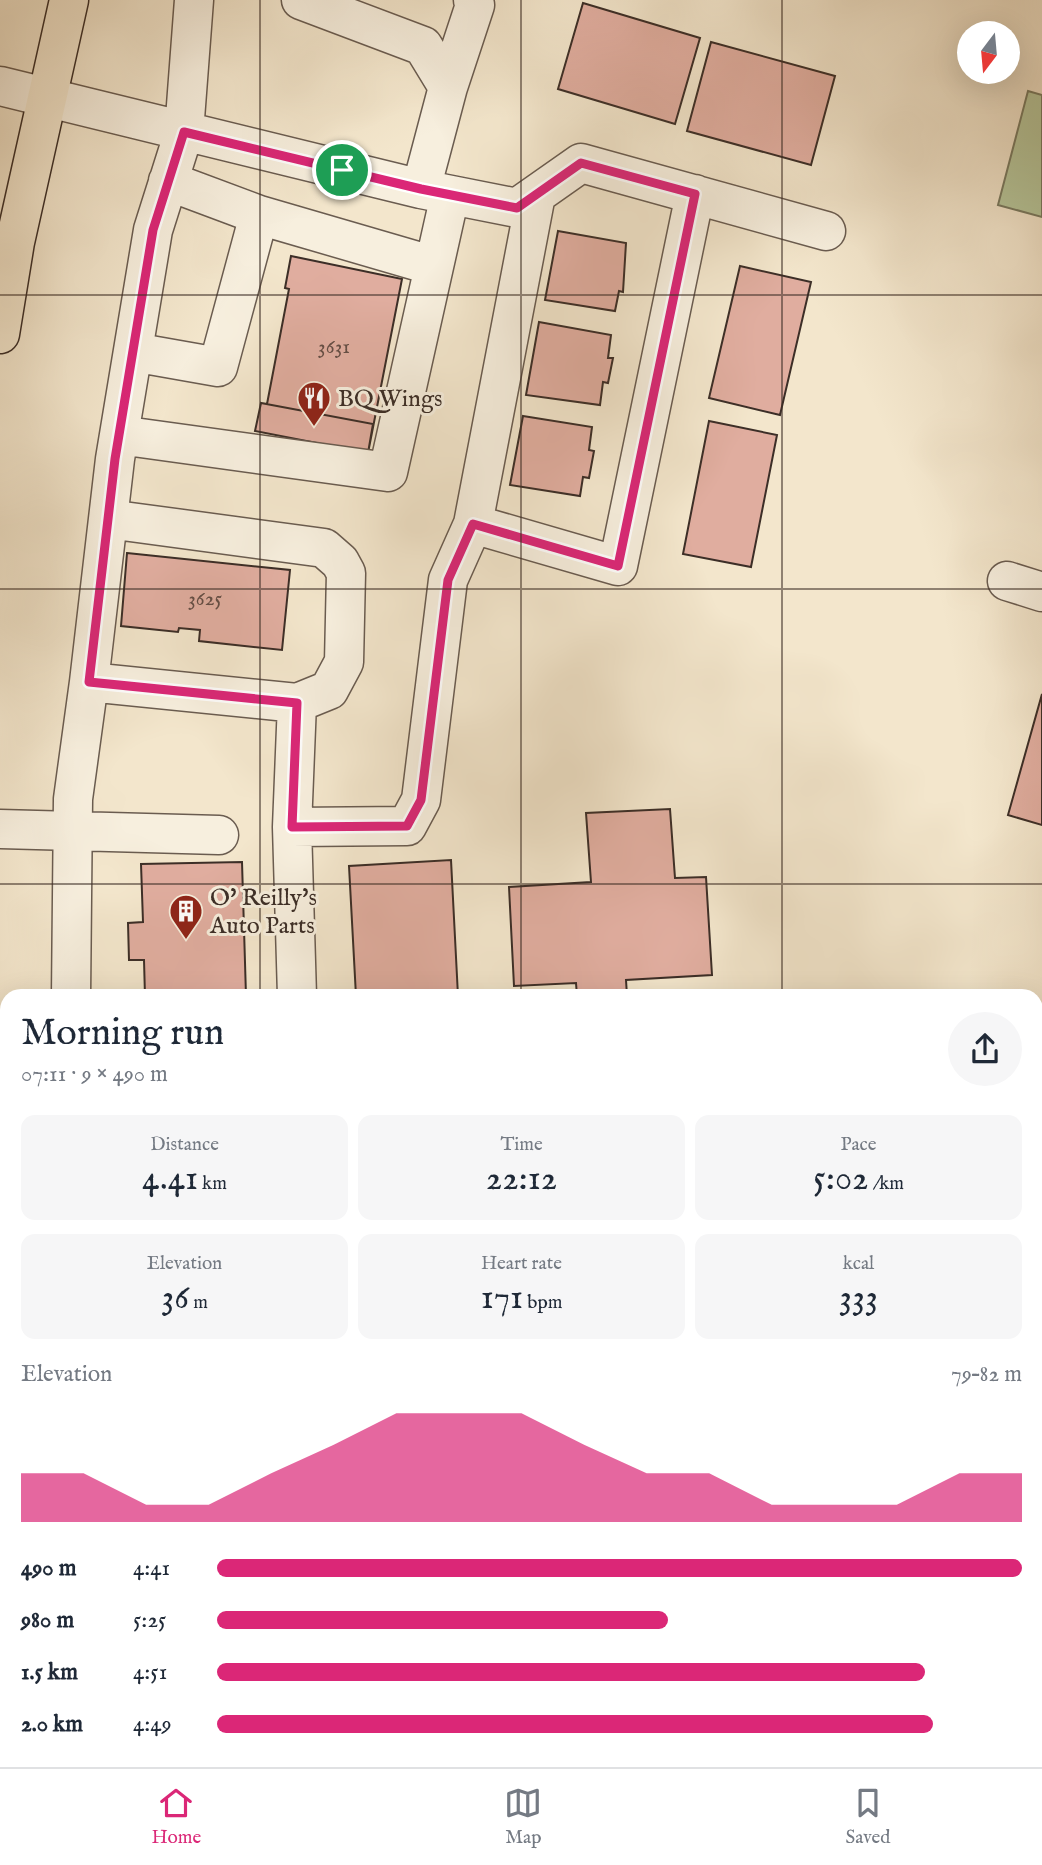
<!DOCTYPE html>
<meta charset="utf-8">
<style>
body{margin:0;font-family:"IM FELL English",serif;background:#f6f6f7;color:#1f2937;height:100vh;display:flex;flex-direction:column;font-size:26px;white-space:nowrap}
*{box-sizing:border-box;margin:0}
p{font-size:23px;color:#747a83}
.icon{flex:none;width:38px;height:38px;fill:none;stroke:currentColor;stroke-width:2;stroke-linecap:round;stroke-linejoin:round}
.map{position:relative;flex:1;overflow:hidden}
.panel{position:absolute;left:0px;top:989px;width:1043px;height:779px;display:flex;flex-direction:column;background:#fff;border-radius:21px 21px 0 0;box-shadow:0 7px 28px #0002}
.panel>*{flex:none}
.needle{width:46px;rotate:196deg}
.controls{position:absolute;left:957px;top:21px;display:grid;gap:14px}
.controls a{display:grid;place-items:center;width:63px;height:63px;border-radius:50%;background:#fff;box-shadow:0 7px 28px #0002;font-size:35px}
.pin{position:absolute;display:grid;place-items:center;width:60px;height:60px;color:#fff;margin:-30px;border:4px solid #fff;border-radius:50%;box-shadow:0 2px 7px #0007}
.round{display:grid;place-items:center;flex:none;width:74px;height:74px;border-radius:37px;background:#f6f6f7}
.overview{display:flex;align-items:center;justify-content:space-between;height:119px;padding:0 21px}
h1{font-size:38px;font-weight:600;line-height:52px}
.metrics{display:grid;grid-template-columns:repeat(3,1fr);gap:10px;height:119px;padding:7px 21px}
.metrics div{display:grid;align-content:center;border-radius:14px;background:#f6f6f7;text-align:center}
.metrics b{font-size:35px;font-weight:600}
.metrics small{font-size:19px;font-weight:400}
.metrics p{font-size:19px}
.chart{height:196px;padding:14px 21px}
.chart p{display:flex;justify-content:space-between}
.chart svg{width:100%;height:126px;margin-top:7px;fill:#db2777;opacity:.7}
ul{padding:0 21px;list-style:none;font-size:23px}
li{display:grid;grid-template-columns:112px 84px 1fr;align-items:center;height:52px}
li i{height:18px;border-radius:9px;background:#db2777}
.dock{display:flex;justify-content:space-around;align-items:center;height:98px;border-top:2px solid #e0e1e3;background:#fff;font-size:19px;color:#747a83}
.dock a{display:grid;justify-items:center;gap:4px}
.dock .selected{color:#db2777}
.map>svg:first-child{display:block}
.green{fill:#b6c69b;stroke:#797a61;stroke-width:2}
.building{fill:#e0ad9f;stroke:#3c2e27;stroke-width:2}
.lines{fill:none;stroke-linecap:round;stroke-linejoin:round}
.minor-casing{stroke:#6a5c50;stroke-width:41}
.highway-casing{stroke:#3c2e27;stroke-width:41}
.minor{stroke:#f7efde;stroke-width:38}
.highway{stroke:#f3e6cc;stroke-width:38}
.route-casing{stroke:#fff;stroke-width:14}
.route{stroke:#db2777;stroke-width:9}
.grid{fill:none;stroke:#3c2e27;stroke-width:2;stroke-opacity:0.55}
.labels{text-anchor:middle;stroke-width:6;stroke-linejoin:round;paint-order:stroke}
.number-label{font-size:21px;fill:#654e45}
.poi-label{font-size:24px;fill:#3c2e27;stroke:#f7efde;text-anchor:start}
</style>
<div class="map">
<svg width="1042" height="1767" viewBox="0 0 1042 1767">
<rect width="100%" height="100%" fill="#f3e6cc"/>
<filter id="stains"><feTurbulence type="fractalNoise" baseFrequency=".00286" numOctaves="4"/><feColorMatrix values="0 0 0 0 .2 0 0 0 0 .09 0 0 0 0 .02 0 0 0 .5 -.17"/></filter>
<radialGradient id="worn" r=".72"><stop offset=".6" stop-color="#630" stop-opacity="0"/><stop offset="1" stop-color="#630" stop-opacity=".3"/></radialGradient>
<path class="green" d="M1028,91L1042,95V217L998,205Z"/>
<path class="building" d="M583,3L700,38L675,124L558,89Z
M711,42L835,76L811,165L687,131Z
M558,231L626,243L623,292L619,291L615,311L545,300Z
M291,256L402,279L368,453L255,431L261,403L267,404L289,289L285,288Z
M740,266L811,282L780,415L709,398Z
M539,322L611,335L608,358H613L608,383L603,382L600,405L526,395Z
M261,403L373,424L368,453L255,431Z
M523,416L592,427L589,450L594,451L589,478L583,477L580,496L510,485Z
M709,421L777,435L751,567L683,554Z
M127,553L290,570L282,650L199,641L200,630L179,628L178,632L121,626Z
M1042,694V825L1008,815Z
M670,809L675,878L706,877L712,975L626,980L627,996H577L576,983L514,986L509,887L591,882L586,813Z
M451,860L458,996H356L349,866Z
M242,862L246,996H145L144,960H129L128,923L143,922L141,864Z
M1042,1328V1450L1036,1456V1333Z
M1036,1672H1042V1767H998V1760H1036Z
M646,1760H751L752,1767H647Z"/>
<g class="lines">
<defs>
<path id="minor" d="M301,0L423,46L448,87L421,189
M0,86L421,189L517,208L581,163L826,231
M448,87L475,5L473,0
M536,195L473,524L618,566L695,194
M259,215L434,266
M133,352L218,367L259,215L168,181
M119,435L388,472L450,195
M108,519L324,548L340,562L346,573L344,662L329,690L297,703
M1007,581L1042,592
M89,682L115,459L153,230L184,132L194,0
M292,827L297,996
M0,829L219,835
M71,996L73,799L89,682L297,703L292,827L407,826L421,800L448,580L473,524
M1036,1120H1042
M0,1209L7,1208
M0,1629H7
M782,1760L783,1767"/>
<path id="highway" d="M0,334L15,242L69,0
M0,1161L7,1166
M0,1744L5,1767"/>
</defs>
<use href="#minor" class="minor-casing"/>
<use href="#highway" class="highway-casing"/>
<use href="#minor" class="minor"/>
<use href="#highway" class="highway"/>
</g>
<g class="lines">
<defs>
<path id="route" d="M184,132L421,189L517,208L581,163L695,194L618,566L473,524L448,580L421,800L407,826L292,827L297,703L89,682L115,459L153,230Z"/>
</defs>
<use href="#route" class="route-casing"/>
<use href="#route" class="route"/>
</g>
<path class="grid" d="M260,0V996M521,0V996M782,0V996M0,295H1042M0,589H1042M0,884H1042M0,1178H7M1036,1178H1042M0,1473H7M1036,1473H1042M260,1760V1767M521,1760V1767M782,1760V1767"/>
<defs>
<symbol id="restaurant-pin" viewBox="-11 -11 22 30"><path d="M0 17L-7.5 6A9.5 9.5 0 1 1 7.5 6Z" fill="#8f2418" stroke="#f7efde"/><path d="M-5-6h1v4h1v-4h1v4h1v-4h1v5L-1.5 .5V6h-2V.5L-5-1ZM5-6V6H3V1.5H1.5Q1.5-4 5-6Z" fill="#fff"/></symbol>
<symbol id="building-pin" viewBox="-11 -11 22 30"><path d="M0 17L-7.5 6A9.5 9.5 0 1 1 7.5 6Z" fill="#8f2418" stroke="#f7efde"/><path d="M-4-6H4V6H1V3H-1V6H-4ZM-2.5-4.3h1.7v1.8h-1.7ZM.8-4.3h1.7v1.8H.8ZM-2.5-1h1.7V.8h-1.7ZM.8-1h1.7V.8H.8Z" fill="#fff"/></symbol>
</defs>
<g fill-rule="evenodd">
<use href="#restaurant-pin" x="295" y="379" width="38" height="52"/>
<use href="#building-pin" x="167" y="892" width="38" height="52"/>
</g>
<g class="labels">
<g class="number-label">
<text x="334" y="353">3631</text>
<text x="205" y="605">3625</text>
</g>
<g class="poi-label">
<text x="338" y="406">BQ Wings</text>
<text x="210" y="905">O' Reilly's<tspan x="210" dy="28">Auto Parts</tspan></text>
</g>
</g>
<rect width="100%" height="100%" filter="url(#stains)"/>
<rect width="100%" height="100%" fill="url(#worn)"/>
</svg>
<div class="controls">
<a><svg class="needle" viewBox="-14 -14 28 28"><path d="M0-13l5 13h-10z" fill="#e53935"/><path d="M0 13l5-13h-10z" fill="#747a83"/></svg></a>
</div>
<div class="pin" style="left:342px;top:170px;background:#1e9e55"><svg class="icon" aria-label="arrive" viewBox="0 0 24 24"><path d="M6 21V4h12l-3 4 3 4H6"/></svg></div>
<section class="panel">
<div class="overview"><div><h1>Morning run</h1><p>07:11 · 9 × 490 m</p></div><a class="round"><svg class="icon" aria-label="share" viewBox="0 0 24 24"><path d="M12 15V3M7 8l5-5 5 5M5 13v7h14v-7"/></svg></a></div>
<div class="metrics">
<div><p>Distance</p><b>4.41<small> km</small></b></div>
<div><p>Time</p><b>22:12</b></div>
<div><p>Pace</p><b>5:02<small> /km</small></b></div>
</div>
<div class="metrics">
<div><p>Elevation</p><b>36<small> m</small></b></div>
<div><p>Heart rate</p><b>171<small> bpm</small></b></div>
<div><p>kcal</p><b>333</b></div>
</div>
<div class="chart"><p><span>Elevation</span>79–82 m</p>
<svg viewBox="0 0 160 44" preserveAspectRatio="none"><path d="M0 44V27L10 27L20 38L30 38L40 27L50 17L60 6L70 6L80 6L90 17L100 27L110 27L120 38L130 38L140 38L150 27L160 27V44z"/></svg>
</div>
<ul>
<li><b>490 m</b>4:41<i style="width:100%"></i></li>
<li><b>980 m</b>5:25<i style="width:56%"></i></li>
<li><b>1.5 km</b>4:51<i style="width:88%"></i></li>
<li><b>2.0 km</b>4:49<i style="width:89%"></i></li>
</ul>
</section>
</div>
<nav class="dock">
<a class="selected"><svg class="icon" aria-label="home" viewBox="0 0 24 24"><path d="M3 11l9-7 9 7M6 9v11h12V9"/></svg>Home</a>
<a><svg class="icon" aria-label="map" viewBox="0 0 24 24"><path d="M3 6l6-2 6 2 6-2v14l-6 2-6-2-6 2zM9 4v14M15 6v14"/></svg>Map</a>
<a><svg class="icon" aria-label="saved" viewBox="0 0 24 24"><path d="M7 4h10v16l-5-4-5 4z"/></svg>Saved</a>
</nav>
